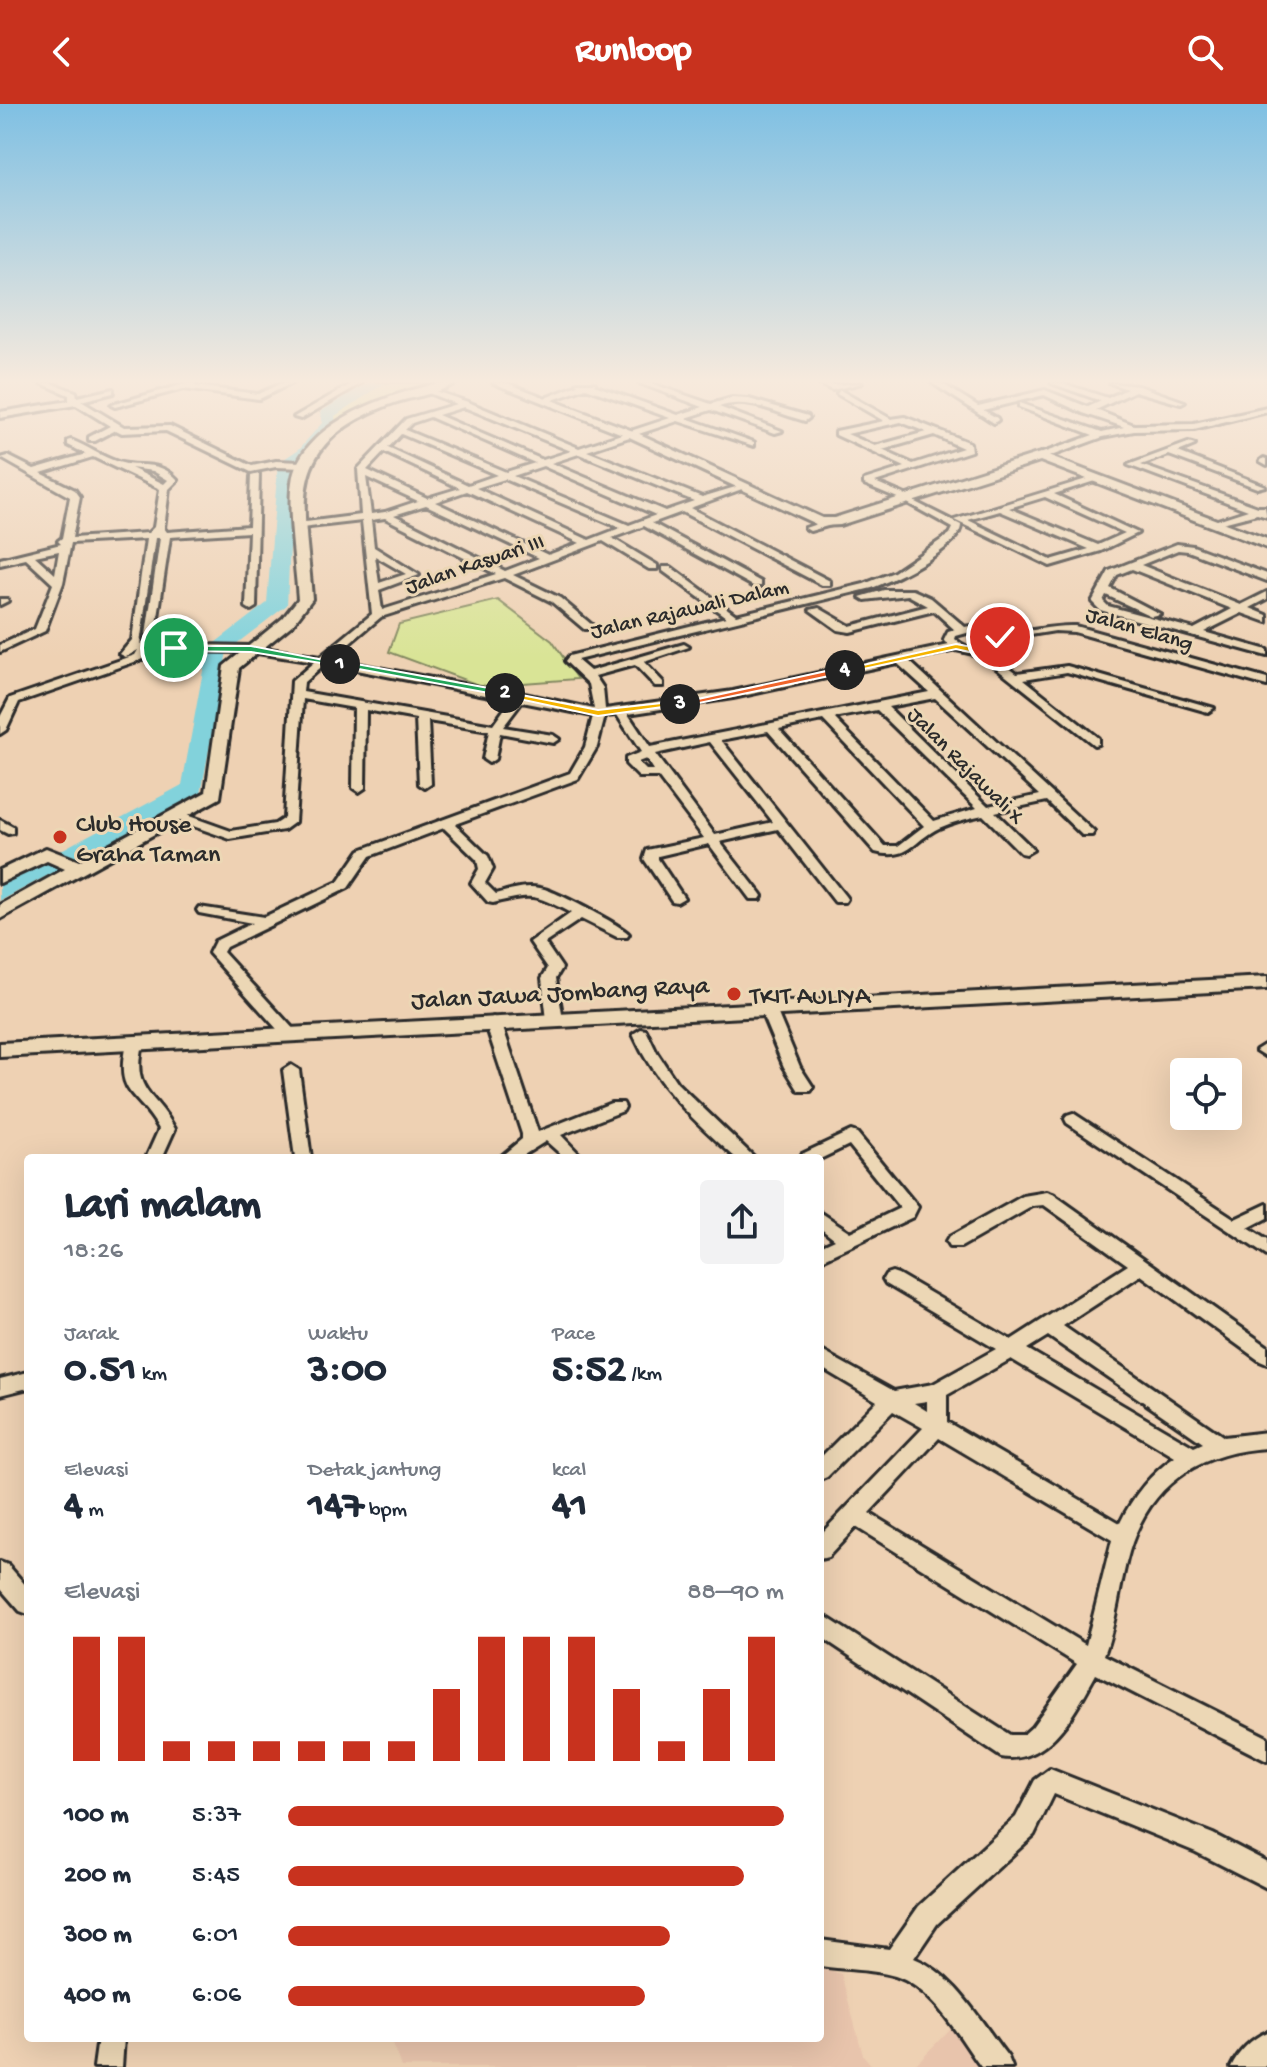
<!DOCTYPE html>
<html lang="id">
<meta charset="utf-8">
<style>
body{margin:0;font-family:"Gochi Hand",sans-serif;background:#f2f2f3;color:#1f2937;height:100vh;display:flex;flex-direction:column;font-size:30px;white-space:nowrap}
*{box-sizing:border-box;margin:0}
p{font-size:26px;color:#747a83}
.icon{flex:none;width:44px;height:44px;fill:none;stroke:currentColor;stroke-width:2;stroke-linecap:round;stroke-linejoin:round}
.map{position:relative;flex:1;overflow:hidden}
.details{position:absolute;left:24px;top:1050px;width:800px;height:888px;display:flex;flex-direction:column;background:#fff;border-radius:8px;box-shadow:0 8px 32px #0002}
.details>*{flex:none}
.tools{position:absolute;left:1170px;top:954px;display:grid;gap:16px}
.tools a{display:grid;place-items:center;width:72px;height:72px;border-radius:8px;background:#fff;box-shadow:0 8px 32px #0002;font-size:40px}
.pin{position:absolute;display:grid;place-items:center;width:68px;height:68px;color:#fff;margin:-34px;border:4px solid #fff;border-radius:50%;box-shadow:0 2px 8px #0007}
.km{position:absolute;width:40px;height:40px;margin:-20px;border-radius:50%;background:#222;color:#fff;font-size:22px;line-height:40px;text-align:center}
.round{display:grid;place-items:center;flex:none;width:84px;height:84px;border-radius:8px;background:#f2f2f3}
.summary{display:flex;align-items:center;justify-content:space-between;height:136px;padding:0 40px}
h1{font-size:44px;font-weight:700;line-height:60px}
.metrics{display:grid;grid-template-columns:repeat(3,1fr);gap:12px;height:136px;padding:8px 40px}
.metrics div{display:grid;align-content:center}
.metrics b{font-size:40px;font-weight:700}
.metrics small{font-size:22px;font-weight:400}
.metrics p{font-size:22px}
.chart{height:224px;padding:16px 40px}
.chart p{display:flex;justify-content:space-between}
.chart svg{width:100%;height:144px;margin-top:8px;stroke:#c8321e;stroke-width:6}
ul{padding:0 40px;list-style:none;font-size:26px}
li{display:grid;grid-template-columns:128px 96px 1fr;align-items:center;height:60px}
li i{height:20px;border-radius:10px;background:#c8321e}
header{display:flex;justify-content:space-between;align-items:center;height:104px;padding:0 40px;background:#c8321e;color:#fff;font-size:36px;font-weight:700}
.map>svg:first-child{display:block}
.built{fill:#e8c4ac}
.green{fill:#d9e496;stroke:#828860;stroke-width:2}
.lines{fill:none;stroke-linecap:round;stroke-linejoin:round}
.river{fill:#82d2db;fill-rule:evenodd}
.street-casing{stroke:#2b2b2b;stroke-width:6}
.secondary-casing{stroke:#2b2b2b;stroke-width:6}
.street{fill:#ecd7b5;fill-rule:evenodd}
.secondary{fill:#ecd7b5;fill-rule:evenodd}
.split-1{fill:#22a559;stroke:#fff;stroke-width:2}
.split-2{fill:#22a559;stroke:#fff;stroke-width:2}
.split-3{fill:#f5b400;stroke:#fff;stroke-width:2}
.split-4{fill:#f0652b;stroke:#fff;stroke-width:2}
.split-5{fill:#f5b400;stroke:#fff;stroke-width:2}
.poi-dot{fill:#c8321e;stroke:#ecd7b5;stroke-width:3}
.labels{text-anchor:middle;stroke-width:6;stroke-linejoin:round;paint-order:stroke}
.far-street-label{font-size:22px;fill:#2b2b2b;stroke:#ecd7b5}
.poi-label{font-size:26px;fill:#2b2b2b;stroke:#ecd7b5;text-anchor:start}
.street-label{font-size:26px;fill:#2b2b2b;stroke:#ecd7b5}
</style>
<header><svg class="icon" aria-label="back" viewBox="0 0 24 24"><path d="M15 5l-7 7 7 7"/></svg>Runloop<svg class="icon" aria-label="search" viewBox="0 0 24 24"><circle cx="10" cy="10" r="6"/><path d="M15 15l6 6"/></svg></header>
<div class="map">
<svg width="1267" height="1963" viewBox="0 0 1267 1963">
<rect width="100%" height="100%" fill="#eed1b3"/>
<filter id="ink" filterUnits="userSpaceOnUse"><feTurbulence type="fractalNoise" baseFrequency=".0125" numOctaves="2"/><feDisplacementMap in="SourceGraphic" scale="16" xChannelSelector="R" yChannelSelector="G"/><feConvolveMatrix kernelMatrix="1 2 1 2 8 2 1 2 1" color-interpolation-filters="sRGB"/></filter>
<g filter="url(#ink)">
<path class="built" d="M820,1863L841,1870L863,1951L873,1963H401L391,1934H820Z
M955,1920L985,1963H913Z"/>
<path class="green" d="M376,279H439L375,300L321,329L332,316L329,309Z
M498,496L552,537L578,575L481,582L389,548L399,520Z"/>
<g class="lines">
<path class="river" d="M368,279H385L335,312L336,322L311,351L294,361L287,501L227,547L201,689L0,797V779L182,681L207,545L267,499L278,359L299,345L322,319L320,308Z"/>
<defs>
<path id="street" d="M41,279H51L76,288L77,293L113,285V289L81,297L124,323L170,322L252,362L276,357L303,358L307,361L303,364L276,363L251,368L166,327L122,329L116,326L95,337H89V333L110,322L76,301L0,314V308L69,297V291Z
M188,279H195L194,282L258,290L282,279H292L259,295L183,285L115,303L111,301Z
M353,279H362L301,315L294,313Z
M577,279H595L594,281L678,311L703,303L639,279H650L711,300L732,294L749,295L808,312L809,314L805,317C776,309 748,293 719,303L782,327L775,329L711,306L686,314L754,338V342L678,317L587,347L702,393L742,381V385L690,404L830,477V481H822L682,408L652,419L761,478V482H753L644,422L612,434L657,461V465H649L603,437L513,471L560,494L592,521V525H584L552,498L504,474L381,513L331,555L516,590L520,589L594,605L589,580L565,557L569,552L726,513L663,467V463H671L736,511L864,480L894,468L950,430L953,424L900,395L864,380V376L905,363L836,331V327L884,317L837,290L840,286L891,315L905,313L970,339L971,347L875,378L910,393L911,396L961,421C961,444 893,476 872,484L577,556L590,567L684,540L689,543L644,558L663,578V582H655L635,561L595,572L603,584L605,605L733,587L949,541L944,536L948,528L955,526L934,507L850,528L838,526L810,506L819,504L850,522L928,502L908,491L865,496L860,493L884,486H913L931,494L965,523C980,519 989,529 1003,529C1027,529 1050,521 1075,522L1267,575V582L1074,528L1055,527L1006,535L1007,542L993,550L1017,569L1067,562L1214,604L1208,608L1067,568L1024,575L1098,634V640L1094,641L982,552L956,546L908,556L1094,728L1092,731H1082L1047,697L995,708L1031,743L1033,746L1026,750L1021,749L983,711C968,714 953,718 939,724C912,737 910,757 875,748L768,627L721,636L845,792L847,795L845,798H835L778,725L720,738L760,789L762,792L760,795H750L709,740L658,752V755L684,794L677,798L672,797L644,755L647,746L704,734L658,673H639L626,660V654L641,648L617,611L605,612L597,643L578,675L455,720L488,752L493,765L485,779L496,790C510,786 525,781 540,784C554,786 619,820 629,830L627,833H617L581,815L545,839L562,864L556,874L563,916L560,919L555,921L547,916L542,874L548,864L530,838L571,809C534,790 533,789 493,799L488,798L471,779L479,765L477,756L444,724L370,752L348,784L226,843L223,848L298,930L295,934H285L209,849L215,837L252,819L199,809L197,806L199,803L264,813L338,778L360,746L570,669L585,643L593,612L522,598L503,623L553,631L559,635L553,639L500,629L495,655L489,659L483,655L489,627L428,617L431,680L425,684L419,680L416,615L366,606L365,684L359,688L353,684L354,604L303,595L295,718L284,726L230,735L173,715L172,712L178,708L231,727L275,720L284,714L292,577L314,558L251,548L149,547L143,555L19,598L6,626L0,630V613L10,594L135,551L138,546L126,553L120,550L132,536L146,435L71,439L63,479L45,527L0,548V541L35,525L53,480L26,455L0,461V455L61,440L58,437L62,434L70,393L1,354L8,352L34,365L86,350L68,341V337L71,336C87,342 102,353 118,358C140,365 158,354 178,376L169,385L164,424L167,428L249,422L251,372L259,370L256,503L251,506L246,503L249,428L170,433L154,540L251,542L320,553L372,510L362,417L301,424L298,423V419L361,411L358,365L406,315L456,300L426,288V284L468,298L579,344L670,314L586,284L547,298L540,296L578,281ZM464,303L571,347L543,356L438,311ZM430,313L535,359L506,368L405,326L412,319ZM901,318L926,328L875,342L847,330ZM401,330L497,371L468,381L388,344ZM934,331L963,344L913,360L882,346ZM384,348L460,384L427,394L367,366ZM579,350L694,397L665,407L551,359ZM93,353L160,385L154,423L148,429L72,434L80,393L75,386L41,369ZM543,362L656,411L629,421L513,372ZM131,364L153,367L168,376L164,380ZM366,373L418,397L385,408L371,410ZM505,375L620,424L589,436L476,384ZM467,387L580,439L548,451L435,398ZM426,401L539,454L505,467L394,411ZM385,414L496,470L382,506L379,486L419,471L374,443L371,416ZM155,434H160L145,538L140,540ZM59,447L55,470L35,452ZM375,452L406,470L379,479ZM974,527L995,535L997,539C982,549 968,546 955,535L956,532ZM897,559L929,588L650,643L628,610L733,594ZM325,560L511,596L493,621L303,588L304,578ZM935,594L1040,691L988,702L888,603ZM877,606L977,704L934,717L834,614ZM823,616L924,722L898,742H885L779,625ZM710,638L773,718L715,731L655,650ZM646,655L653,666H646L638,658Z
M817,279L833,281L862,279L832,286Z
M932,279H941L978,302L1045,286L1088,303L1101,297L1051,279H1062L1108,294L1127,285L1110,279L1139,282L1185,298L1181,300L1135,287L1096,306L1134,321L1194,320L1267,304V308L1194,326L1134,327L1103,333L1040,356L1037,355V351L1093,331L1019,303V299L1102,328L1124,323L1083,309L1044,291L983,306L997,314L998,316L994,319Z
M1188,339L1195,341L1178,348L1265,382L1257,384L1169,351L1141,361L1258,403H1265L1267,413L1257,410L1211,422V418L1248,406L1128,361Z
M1264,354L1267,355V361L1260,357Z
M1093,373L1101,375L1054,390L1138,429L1101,447L1050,462L954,416ZM1045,393L1125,429L1098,441L1009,404ZM1000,407L1089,445L1051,456L968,416Z
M828,416L831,417V421L810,427L805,424Z
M1177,440L1193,442L1267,470V477L1188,447L1178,446L1141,461L1241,501L1267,488V495L1250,504L1267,511V518L1242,509L1204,528L1267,546V552L1100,506L1092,498L1109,467ZM1132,465L1232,505L1194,525L1108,502L1103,497L1106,491L1151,512L1160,510L1110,484L1117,471Z
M0,495H7L8,497L0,501Z
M0,716L13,723V729L8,730L0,726Z
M767,898L775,903L800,963L813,983L811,987H799L784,963L759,903Z
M493,913L501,918L538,1028L611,999H623L625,1003L623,1007L561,1031L583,1054H565L546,1037L519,1054H499L522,1035V1030L485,918Z
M641,925L646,926L657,949L677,979L755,1054H736C694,1017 656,982 633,930Z
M134,935L142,940C131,989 155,987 175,1025L162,1054H146L159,1025C138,987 114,992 126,940Z
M1264,941L1267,942V953L1256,946Z
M291,961L299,966L311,1054H295L283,966Z
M1073,1009L1235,1115L1267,1100V1114L1248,1124L1267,1136V1152L1067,1019L1065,1015L1067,1011Z
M851,1027L857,1029L918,1103L913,1113L820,1157V1142L835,1135L820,1123V1108L850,1128L900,1104L849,1041L820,1055L800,1054L802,1050Z
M1047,1088L1053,1090L1267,1242V1260L1260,1257L1141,1171L1063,1222L1224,1333L1267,1328V1344C1199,1348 1149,1380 1129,1448C1119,1482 1117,1518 1104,1551L1267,1633V1657L1096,1570C1076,1606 1049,1662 1001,1653L820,1532V1509L1010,1631H1023L1032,1623L1077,1560L856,1423L828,1453L820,1455V1431L923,1324L893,1307L827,1373L820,1376V1354L877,1297L820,1263V1246L894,1287L933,1280L996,1245L886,1180L883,1175L886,1170L892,1168L898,1170L1011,1236L1128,1161L1044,1101L1033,1102L961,1143H949L946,1138L949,1133L1023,1092ZM1048,1232L1203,1339L1194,1343L1027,1245ZM1011,1255L1175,1353C1150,1370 1133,1392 1120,1419L947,1318V1291ZM927,1297V1307L914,1299ZM939,1334L1112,1436L1086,1541L869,1409Z
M28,1268V1284L0,1291V1275Z
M0,1458L8,1461L28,1484V1510L20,1507L0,1484Z
M1050,1665L1213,1730L1267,1758V1784L1196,1748L1054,1690L1034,1731L937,1820L914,1854C956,1871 981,1919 1008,1953L1012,1963H981C958,1932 934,1885 895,1872C871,1865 845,1866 820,1862V1836L889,1845L919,1802L1016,1713L1035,1676Z
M1267,1928V1960L1264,1963H1231C1238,1948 1252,1934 1267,1928Z
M98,1934H124L122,1963H94Z"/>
<path id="secondary" d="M438,279H455C437,291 407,293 386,302C280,344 306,401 312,495L293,520L239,564L220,694L0,815V801L65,765L47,757L0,779V766L46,744L79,757L206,688L224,562L283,514L298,495C296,464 287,405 292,378C301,318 389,291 438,279Z
M493,279H507L633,327L822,414H834L1040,349L1267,435V444L1040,357L840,421L820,422L625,331Z
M1267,873V885L0,953V939Z"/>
</defs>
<use href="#street" class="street-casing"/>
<use href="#secondary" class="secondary-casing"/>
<use href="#street" class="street"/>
<use href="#secondary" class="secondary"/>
</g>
</g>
<linearGradient id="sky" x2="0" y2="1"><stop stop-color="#7fc0e3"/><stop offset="0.5" stop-color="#f7eadd"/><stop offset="1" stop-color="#f7eadd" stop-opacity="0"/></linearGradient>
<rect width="1267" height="554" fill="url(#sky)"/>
<path class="split-1" d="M171,542H251L344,560L340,562L251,548L174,547Z"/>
<path class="split-2" d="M340,557L505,587L509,589L505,592L337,561Z"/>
<path class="split-3" d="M501,587L598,606L680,597L684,600L598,612L501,591Z"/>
<path class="split-4" d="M845,563L848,568L680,603L675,600Z"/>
<path class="split-5" d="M997,531H1003L1007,540L984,551L956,545L845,569L841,566L956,540L983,545L998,539Z"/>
<g class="poi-dot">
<circle cx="60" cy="733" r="8"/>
<circle cx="734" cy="890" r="8"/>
</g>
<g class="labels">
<g class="far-street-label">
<text transform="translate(474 458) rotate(-19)" y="8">Jalan Kasuari III</text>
<text transform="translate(689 503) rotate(-13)" y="8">Jalan Rajawali Dalam</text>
<text transform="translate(1140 523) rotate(16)" y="8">Jalan Elang</text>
<text transform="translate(967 660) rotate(45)" y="8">Jalan Rajawali X</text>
</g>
<g class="poi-label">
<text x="76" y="727">Club House<tspan x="76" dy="30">Graha Taman</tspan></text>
<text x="750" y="899">TKIT AULIYA</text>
</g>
<g class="street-label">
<text transform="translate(560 887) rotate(-3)" y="9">Jalan Jawa Jombang Raya</text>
</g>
</g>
</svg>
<div class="tools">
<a><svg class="icon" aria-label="locate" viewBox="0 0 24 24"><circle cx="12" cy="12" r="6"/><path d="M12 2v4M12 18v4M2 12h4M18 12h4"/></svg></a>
</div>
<div class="pin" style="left:174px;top:544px;background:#1e9e55"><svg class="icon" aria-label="arrive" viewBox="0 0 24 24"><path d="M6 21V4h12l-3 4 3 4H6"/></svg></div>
<div class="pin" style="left:1000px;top:533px;background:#d93025"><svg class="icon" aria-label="check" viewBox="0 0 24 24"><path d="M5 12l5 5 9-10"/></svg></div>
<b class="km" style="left:340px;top:560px">1</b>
<b class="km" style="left:505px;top:589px">2</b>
<b class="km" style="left:680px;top:600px">3</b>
<b class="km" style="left:845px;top:566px">4</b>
<section class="details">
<div class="summary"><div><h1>Lari malam</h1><p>18:26</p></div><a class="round"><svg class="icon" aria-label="share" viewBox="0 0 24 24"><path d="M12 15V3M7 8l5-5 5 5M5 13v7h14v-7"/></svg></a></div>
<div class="metrics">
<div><p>Jarak</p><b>0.51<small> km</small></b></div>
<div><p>Waktu</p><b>3:00</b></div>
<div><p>Pace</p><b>5:52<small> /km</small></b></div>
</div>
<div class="metrics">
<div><p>Elevasi</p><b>4<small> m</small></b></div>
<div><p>Detak jantung</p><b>147<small> bpm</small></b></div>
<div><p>kcal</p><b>41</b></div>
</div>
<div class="chart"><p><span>Elevasi</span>88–90 m</p>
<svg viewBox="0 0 160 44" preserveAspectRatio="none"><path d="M5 44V6M15 44V6M25 44V38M35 44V38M45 44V38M55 44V38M65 44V38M75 44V38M85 44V22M95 44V6M105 44V6M115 44V6M125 44V22M135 44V38M145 44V22M155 44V6"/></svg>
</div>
<ul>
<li><b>100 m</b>5:37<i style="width:100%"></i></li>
<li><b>200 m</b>5:45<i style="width:92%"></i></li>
<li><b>300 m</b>6:01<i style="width:77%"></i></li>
<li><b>400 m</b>6:06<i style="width:72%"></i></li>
</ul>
</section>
</div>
